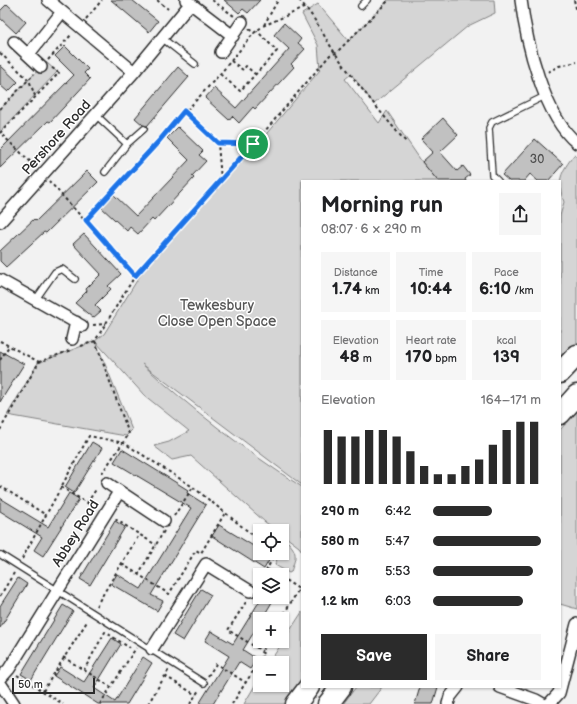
<!DOCTYPE html>
<meta charset="utf-8">
<style>
body{margin:0;font-family:"Balsamiq Sans",sans-serif;background:#f6f6f6;color:#202124;height:100vh;display:flex;flex-direction:column;font-size:15px;white-space:nowrap}
*{box-sizing:border-box;margin:0}
p{font-size:13px;color:#757577}
.icon{flex:none;width:22px;height:22px;fill:none;stroke:currentColor;stroke-width:2;stroke-linecap:round;stroke-linejoin:round}
.map{position:relative;flex:1;overflow:hidden}
.drawer{position:absolute;left:301px;top:180px;width:260px;height:508px;display:flex;flex-direction:column;background:#fff;border-radius:0px;box-shadow:0 1px 3px #0004}
.drawer>*{flex:none}
.tools{position:absolute;left:253px;top:524px;display:grid;gap:8px}
.tools a{display:grid;place-items:center;width:36px;height:36px;border-radius:0px;background:#fff;box-shadow:0 1px 3px #0004;font-size:20px}
.scale{position:absolute;left:12px;bottom:10px;width:83px;box-sizing:border-box;padding-left:4px;border:2px solid #2b2b2b;border-top:0;font-size:11px;line-height:14px;white-space:nowrap;color:#2b2b2b;-webkit-text-stroke:3px #fff;paint-order:stroke}
.pin{position:absolute;display:grid;place-items:center;width:34px;height:34px;color:#fff;margin:-17px;border:2px solid #fff;border-radius:50%;box-shadow:0 1px 4px #0007}
.round{display:grid;place-items:center;flex:none;width:42px;height:42px;border-radius:0px;background:#f6f6f6}
.head{display:flex;align-items:center;justify-content:space-between;height:68px;padding:0 20px}
h1{font-size:22px;font-weight:700;line-height:30px}
.metrics{display:grid;grid-template-columns:repeat(3,1fr);gap:6px;height:68px;padding:4px 20px}
.metrics div{display:grid;align-content:center;border-radius:0px;background:#f6f6f6;text-align:center}
.metrics b{font-size:17px;font-weight:700}
.metrics small{font-size:11px;font-weight:400}
.metrics p{font-size:11px}
.chart{height:112px;padding:8px 20px}
.chart p{display:flex;justify-content:space-between}
.chart svg{width:100%;height:72px;margin-top:4px;stroke:#2b2b2b;stroke-width:6}
.primary-button{display:flex;gap:8px;margin-top:auto;padding:8px 20px}
.primary-button a{flex:1;height:46px;border-radius:0px;background:#2b2b2b;color:#fff;font-size:16px;font-weight:700;line-height:46px;text-align:center}
.primary-button a+a{background:#f6f6f6;color:#202124}
ul{padding:0 20px;list-style:none;font-size:13px}
li{display:grid;grid-template-columns:64px 48px 1fr;align-items:center;height:30px}
li i{height:10px;border-radius:5px;background:#2b2b2b}
.map>svg:first-child{display:block}
.green{fill:#d5d5d5;stroke:#808080}
.building{fill:#c1c1c1;stroke:#2b2b2b}
.lines{fill:none;stroke-linecap:round;stroke-linejoin:round}
.lane-casing{stroke:#2b2b2b;stroke-width:8}
.street-casing{stroke:#2b2b2b;stroke-width:14}
.highway-casing{stroke:#2b2b2b;stroke-width:23}
.path{stroke:#2b2b2b;stroke-width:2;stroke-dasharray:3 3;stroke-linecap:butt}
.lane{stroke:#fff;stroke-width:5.5}
.street{stroke:#fff;stroke-width:11}
.highway{stroke:#fff;stroke-width:20}
.route-casing{stroke:#fff;stroke-width:8}
.route{stroke:#1a73e8;stroke-width:5}
.labels{text-anchor:middle;stroke-width:3;stroke-linejoin:round;paint-order:stroke}
.number-label{font-size:12px;fill:#505050}
.street-label{font-size:14px;fill:#2b2b2b;stroke:#fff}
.park-label{font-size:14px;fill:#565656;stroke:#fff}
</style>
<div class="map">
<svg width="577" height="704" viewBox="0 0 577 704">
<rect width="100%" height="100%" fill="#f2f2f2"/>
<filter id="ink" filterUnits="userSpaceOnUse"><feTurbulence type="fractalNoise" baseFrequency=".025" numOctaves="2"/><feDisplacementMap in="SourceGraphic" scale="8" xChannelSelector="R" yChannelSelector="G"/><feConvolveMatrix kernelMatrix="1 2 1 2 8 2 1 2 1" color-interpolation-filters="sRGB"/></filter>
<g filter="url(#ink)">
<path class="green" d="M388,0H494L495,13L468,26L374,104L351,74L345,79L379,123L387,111L422,162L438,181H302V485L142,364C192,409 245,451 302,487V551L299,547L282,534V531H278L265,522L191,456L172,460L154,446L169,442L189,431L144,395L96,342L132,430L126,436L7,415L38,363L95,341L104,334L144,269L145,264L262,139L320,70L318,45L302,14L318,4L349,41Z
M46,62L57,72L0,132V109Z
M574,155L577,157V346L560,365V216L564,202C556,181 561,172 574,155Z
M577,411V609L560,604V430Z
M288,542C299,554 295,558 291,572L289,573L275,565L279,553H282V546Z
M302,612V686L289,704H244L260,677V685H282V663H269Z
M356,687H382L369,704H343Z"/>
<path class="building" d="M111,0H132L158,21L149,32Z
M224,0H260L248,13L243,9L239,13Z
M7,4L26,22L16,33L0,18V11Z
M284,23L301,39L298,43L305,49L291,64L294,67L255,109L253,107L239,123L232,116L229,120L205,98L214,88L236,108L289,49L274,35Z
M65,46L88,69L84,73L90,79L50,122L48,121L0,168V150L74,75L55,56Z
M0,65L18,82L8,92L0,85Z
M178,67L189,77L147,126L143,125L135,118Z
M443,118L458,135L440,152L457,171L463,166L470,175L465,179L466,181H438L422,162L433,152L421,139Z
M178,127L203,151L199,155L206,161L192,176L194,178L154,221L152,219L138,234L130,227L127,231L101,207L113,194L136,216L189,160L167,138Z
M535,139L563,164L548,181H538L530,174L524,181H509L502,175Z
M87,171L98,182L46,233L44,232L6,267L0,261V251L34,219L36,221Z
M84,234L121,274L108,286L111,289L95,305L101,311L93,318L75,303L87,291L86,289L101,274L73,244Z
M0,351L24,364L0,402Z
M92,442L102,448L74,493L65,487Z
M122,449L188,490L187,493L206,505L151,595L163,601L157,611L111,584L117,574L141,589L191,508L114,462Z
M69,493L79,499L43,556L34,550L42,537L0,511V498L48,527Z
M115,521L125,527L90,585L80,579Z
M219,525L260,550V553H265L271,557L264,569L212,536Z
M18,578L27,584L0,628V606Z
M201,589L211,595L183,641L173,635Z
M262,597H275L262,619H260V622L243,650L257,659L250,669L239,662L213,704H199L229,656L205,641L211,631L233,644Z
M63,605L73,611L31,680L21,674Z
M112,638L121,644L94,688L115,702L143,657L152,663L127,704H98L54,676L60,667L84,682Z
M420,687H438L433,704H415Z"/>
<g class="lines">
<defs>
<path id="lane" d="M361,6L367,0
M162,38L195,64
M96,115L127,144
M105,172L127,144L144,129
M498,181L492,175L489,128L492,122L545,96
M36,299L55,272L62,269L75,279
M1,555L204,683"/>
<path id="street" d="M48,0L134,72
M186,0L233,36
M521,0C526,41 544,117 577,143
M14,42L41,67
M221,52L242,22
M28,55L62,12
M0,222L134,72L190,4
M0,280L82,326
M72,339L76,322
M107,483L164,521
M152,649L206,564L250,591
M0,679L9,669L119,492
M0,683L14,704
M500,687L536,700L543,704
M448,704L450,697L458,687
M549,704L559,693L577,624"/>
<path id="highway" d="M560,373L577,355
M560,414L577,395
M296,704L309,687
M328,704L341,687"/>
</defs>
<use href="#lane" class="lane-casing"/>
<use href="#street" class="street-casing"/>
<use href="#highway" class="highway-casing"/>
<path class="path" d="M157,0L168,9
M212,0L234,16
M299,0C314,15 323,35 335,53C357,84 381,113 406,142
M574,0L577,12
M86,19L102,0
M264,25L278,0
M249,29L254,33L263,26L306,7
M0,53L29,80L35,96
M48,60L72,34
M231,61L243,70L246,66L255,74
M548,72L559,66L577,62
M220,74L240,91L277,51L257,31
M0,109L34,74
M184,111L218,143
M35,166L0,133L59,73L51,67
M221,180L218,143L253,145
M49,181L135,276
M86,221L220,74L254,33
M93,325L106,324
M0,341L39,362
M95,341L129,434L102,473
M81,346L95,341L135,276L253,145L330,55L336,53L389,0
M0,360L9,346
M0,430L39,362L71,350
M0,486L46,515
M61,487L97,509
M87,503L97,488
M174,516L193,487
M115,519L156,545
M274,553L275,554L267,569L276,575
M22,559L89,436L124,443L193,487L260,541
M122,564L169,594L196,550L201,553L225,513
M138,575L164,531
M263,575L267,569
M257,584L260,580
M0,596L14,573
M246,602L228,630L262,651
M96,606L139,535
M281,619L299,589L282,578
M63,657L84,670L105,632L130,648
M84,670L111,687L136,648
M17,675L63,704
M165,676L196,695
M208,676L216,664L245,682
M43,691L88,620
M100,704L111,687
M148,704L168,671L166,670
M190,704L199,690
M232,704L264,654L261,652L268,641"/>
<use href="#lane" class="lane"/>
<use href="#street" class="street"/>
<use href="#highway" class="highway"/>
</g>
</g>
<g class="lines" filter="url(#ink)">
<defs>
<path id="route" d="M184,111L218,143L253,144L135,276L86,220L159,141Z"/>
</defs>
<use href="#route" class="route-casing"/>
<use href="#route" class="route"/>
</g>
<g class="labels">
<g class="number-label">
<text x="537" y="163">30</text>
</g>
<g class="street-label">
<text transform="translate(56 137) rotate(-48)" y="5">Pershore Road</text>
<text transform="translate(75 533) rotate(-58)" y="5">Abbey Road</text>
</g>
<g class="park-label">
<text x="217" y="310">Tewkesbury<tspan x="217" dy="16">Close Open Space</tspan></text>
</g>
</g>
</svg>
<div class="tools">
<a><svg class="icon" aria-label="locate" viewBox="0 0 24 24"><circle cx="12" cy="12" r="6"/><path d="M12 2v4M12 18v4M2 12h4M18 12h4"/></svg></a>
<a><svg class="icon" aria-label="layers" viewBox="0 0 24 24"><path d="M12 4l9 5-9 5-9-5zM3 14l9 5 9-5"/></svg></a>
<a>+</a>
<a>−</a>
</div>
<div class="scale">50 m</div>
<div class="pin" style="left:253px;top:144px;background:#1e9e55"><svg class="icon" aria-label="arrive" viewBox="0 0 24 24"><path d="M6 21V4h12l-3 4 3 4H6"/></svg></div>
<section class="drawer">
<div class="head"><div><h1>Morning run</h1><p>08:07 · 6 × 290 m</p></div><a class="round"><svg class="icon" aria-label="share" viewBox="0 0 24 24"><path d="M12 15V3M7 8l5-5 5 5M5 13v7h14v-7"/></svg></a></div>
<div class="metrics">
<div><p>Distance</p><b>1.74<small> km</small></b></div>
<div><p>Time</p><b>10:44</b></div>
<div><p>Pace</p><b>6:10<small> /km</small></b></div>
</div>
<div class="metrics">
<div><p>Elevation</p><b>48<small> m</small></b></div>
<div><p>Heart rate</p><b>170<small> bpm</small></b></div>
<div><p>kcal</p><b>139</b></div>
</div>
<div class="chart"><p><span>Elevation</span>164–171 m</p>
<svg viewBox="0 0 160 44" preserveAspectRatio="none"><path d="M5 44V11M15 44V15M25 44V15M35 44V11M45 44V11M55 44V15M65 44V24M75 44V33M85 44V38M95 44V38M105 44V33M115 44V29M125 44V20M135 44V11M145 44V6M155 44V6"/></svg>
</div>
<ul>
<li><b>290 m</b>6:42<i style="width:55%"></i></li>
<li><b>580 m</b>5:47<i style="width:100%"></i></li>
<li><b>870 m</b>5:53<i style="width:93%"></i></li>
<li><b>1.2 km</b>6:03<i style="width:83%"></i></li>
</ul>
<div class="primary-button"><a>Save</a><a>Share</a></div>
</section>
</div>
